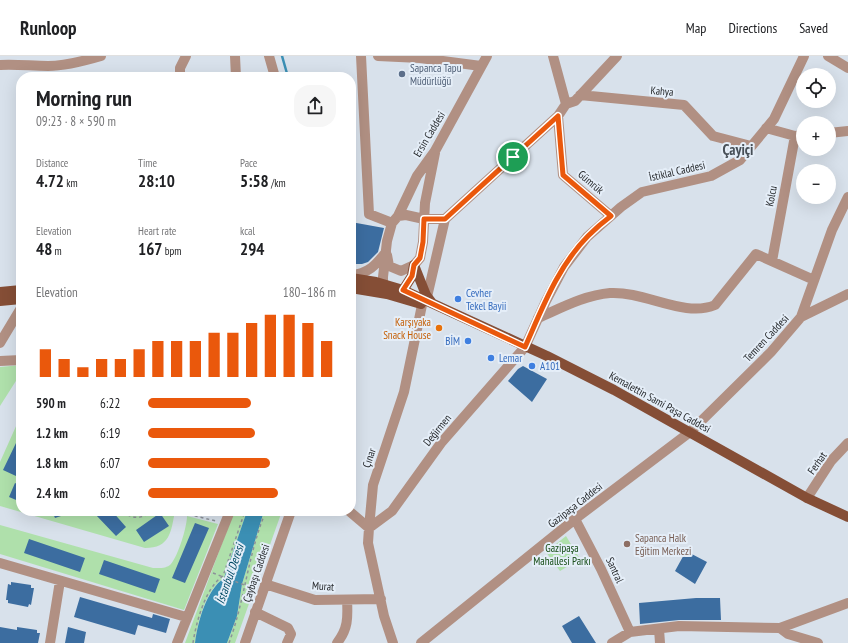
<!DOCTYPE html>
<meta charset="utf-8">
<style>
body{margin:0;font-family:"PT Sans Narrow",sans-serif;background:#f6f6f6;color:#202124;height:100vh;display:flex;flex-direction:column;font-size:15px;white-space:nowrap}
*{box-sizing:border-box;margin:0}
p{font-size:13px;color:#757577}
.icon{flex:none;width:22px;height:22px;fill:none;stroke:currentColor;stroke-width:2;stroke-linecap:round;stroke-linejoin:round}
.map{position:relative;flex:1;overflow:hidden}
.details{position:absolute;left:16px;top:16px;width:340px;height:444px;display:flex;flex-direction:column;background:#fff;border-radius:16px;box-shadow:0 4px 16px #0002}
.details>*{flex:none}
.controls{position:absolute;left:796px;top:12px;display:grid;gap:8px}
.controls a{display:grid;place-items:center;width:40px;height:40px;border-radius:50%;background:#fff;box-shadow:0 4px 16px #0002;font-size:20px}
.pin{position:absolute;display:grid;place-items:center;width:34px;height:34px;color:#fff;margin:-17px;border:2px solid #fff;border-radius:50%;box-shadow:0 1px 4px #0007}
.round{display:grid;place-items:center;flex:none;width:42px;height:42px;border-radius:16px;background:#f6f6f6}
.headline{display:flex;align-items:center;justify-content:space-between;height:68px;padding:0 20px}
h1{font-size:22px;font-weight:700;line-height:30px}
.stats{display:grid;grid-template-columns:repeat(3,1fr);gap:6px;height:68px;padding:4px 20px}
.stats div{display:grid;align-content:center}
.stats b{font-size:17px;font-weight:700}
.stats small{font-size:11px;font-weight:400}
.stats p{font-size:11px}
.chart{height:112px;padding:8px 20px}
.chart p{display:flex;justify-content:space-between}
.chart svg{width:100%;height:72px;margin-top:4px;stroke:#ea580c;stroke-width:6}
ul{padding:0 20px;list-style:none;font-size:13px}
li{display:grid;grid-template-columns:64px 48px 1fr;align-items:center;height:30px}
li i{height:10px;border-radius:5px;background:#ea580c}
header{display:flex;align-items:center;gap:24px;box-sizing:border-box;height:56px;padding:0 20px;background:#fff;border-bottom:1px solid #e0e0e0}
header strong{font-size:19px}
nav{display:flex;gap:22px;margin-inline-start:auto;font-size:14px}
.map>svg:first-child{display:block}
.green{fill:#afe0ab}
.water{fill:#3b8fb4}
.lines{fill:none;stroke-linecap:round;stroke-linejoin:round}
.stream{stroke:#3b8fb4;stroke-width:2.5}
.building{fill:#3c6da0}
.path{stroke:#8c9299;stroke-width:1.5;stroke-dasharray:3 3;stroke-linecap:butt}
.minor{stroke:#b19083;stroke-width:10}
.major{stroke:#854e36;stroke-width:10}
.route-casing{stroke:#fff;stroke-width:8}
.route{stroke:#ea580c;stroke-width:5}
.service-dot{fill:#5c6f8a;stroke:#e5eef8;stroke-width:1.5}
.shop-dot{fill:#3f7fe0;stroke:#e5eef8;stroke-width:1.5}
.food-dot{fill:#e8710a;stroke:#e5eef8;stroke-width:1.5}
.education-dot{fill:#8d6e63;stroke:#e5eef8;stroke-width:1.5}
.labels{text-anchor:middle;stroke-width:4;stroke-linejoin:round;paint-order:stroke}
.service-label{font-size:11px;fill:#4e5e75;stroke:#e5eef8;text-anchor:start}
.street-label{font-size:11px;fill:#26292c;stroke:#e5eef8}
.shop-label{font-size:11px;fill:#366cbe;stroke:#e5eef8;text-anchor:start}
.food-label{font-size:11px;fill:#c56008;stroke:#e5eef8;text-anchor:end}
.education-label{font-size:11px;fill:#785e54;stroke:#e5eef8;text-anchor:start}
.park-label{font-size:11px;fill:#154c15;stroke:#e5eef8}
.water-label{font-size:12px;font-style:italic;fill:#004963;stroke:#e5eef8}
.district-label{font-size:15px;font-weight:bold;fill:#474f57;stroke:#e5eef8}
</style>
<header>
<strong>Runloop</strong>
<nav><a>Map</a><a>Directions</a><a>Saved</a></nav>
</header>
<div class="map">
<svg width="848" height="587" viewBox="0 0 848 587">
<rect width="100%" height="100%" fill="#d8e1eb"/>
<path class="green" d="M21,309V317L0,350V311Z
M21,359V455H175C171,476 170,492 145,492L0,450V406Z
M234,455H247L224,522C205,535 198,565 195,587H185Z
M264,455H282L235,587H227L237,560L242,528Z
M187,460L218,468L184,554L0,498V469L153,512C159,512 166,513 171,508C178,500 187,471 187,460Z
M566,480L580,503L560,515L546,496Z"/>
<path class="water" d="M247,455H264L242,528L237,560L227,587H195C198,565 206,535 224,522Z"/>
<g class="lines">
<path class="stream" d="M282,0L288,21"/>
</g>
<path class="building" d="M351,166L384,172L378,196L368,206L362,208H351Z
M523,310L547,323L532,346L508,325L518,313Z
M16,387L21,390V410L16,420L3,414Z
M15,427L21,430V446L9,441Z
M52,455H73V456L55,462Z
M100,455H112L126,471L116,480L96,459Z
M160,457L169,470L144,486L136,474Z
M195,467L209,472L185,527L172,522Z
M29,483L85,502L80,516L24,497Z
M686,495L707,506L695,528L675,515Z
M104,504L160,523L155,537L99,518Z
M11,526L31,529V532H34L31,549L29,548L28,551L8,547V544H6L8,528L11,529Z
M80,541L152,562L153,558L170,563L166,577L138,569L135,579L74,561Z
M696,542H720L721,564H679L640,568L639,547Z
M579,560L596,587H572L562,570Z
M0,571L17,574V571L37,574V577H40L38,587H0Z
M68,571L86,576L84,587H65Z"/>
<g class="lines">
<path class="path" d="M123,455C132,464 143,463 152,455
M183,457L216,465
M213,517L255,533
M193,587C196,567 205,532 223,520L245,455
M229,587C245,544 248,497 266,455"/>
<path class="minor" d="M235,0L236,21
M269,0L275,21
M361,0L369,158L392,167
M378,0L420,2L481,10
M553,0L566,48
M828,0L848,12
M0,9C16,8 32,10 48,10C65,10 84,5 101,0
M180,21V12L186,0
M580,39L684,49L713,80L751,90
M558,60L563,119L611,160
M766,72L795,80L803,79
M829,77L848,75
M398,160L406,159L424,163H445L558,60L566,48L575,45L617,0
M387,199L389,210L401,215L414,209L420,202L423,186L425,147L435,97
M772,205L795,80
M351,219C368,218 376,209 386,196
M386,235L383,228V221L387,185L392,167L398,160L417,120L435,95L487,0
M427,241L445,163
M801,261L848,238
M538,262C561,252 585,239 610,237C645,235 684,262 715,249L756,198L814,224
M0,287L21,252
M0,305L21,304
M807,442L831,405L848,387
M349,455L369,472
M575,463L601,513L630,576
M369,472L392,455L441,387L525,291L546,245L564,211L587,181L621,151L642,136L711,120L740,104L774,63L804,0
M0,507L186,561
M265,528L315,544L381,543
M255,556L288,572L291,578L287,587
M780,572L788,578L818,587
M659,573L660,587
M50,587L60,525
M177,587L230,455
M245,587L291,455
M337,587C348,573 348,562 347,544
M393,587L384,560L368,487L369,472L373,429L404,336L422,249
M421,587L575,463L690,376L771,296L801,261L832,174L848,141
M612,587L630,576L679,570L780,572L848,547"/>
<path class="major" d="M414,209L426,239L432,247
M351,222L376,226L403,234L547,300L614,334L807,442L848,461
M351,232L387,238L421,248
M0,236L21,234
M400,239L412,220L414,209
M0,245L21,243"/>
</g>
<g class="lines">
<defs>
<path id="route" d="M558,60L563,119L611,160C603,166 595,173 588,180C558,210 542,253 525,291L403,234L412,220L414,209L420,202L423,186L424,163H445Z"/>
</defs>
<use href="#route" class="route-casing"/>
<use href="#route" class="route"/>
</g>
<circle class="service-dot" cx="402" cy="18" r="4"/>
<g class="shop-dot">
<circle cx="458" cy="243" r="4"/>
<circle cx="468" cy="285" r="4"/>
<circle cx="491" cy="302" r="4"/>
<circle cx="532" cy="310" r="4"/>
</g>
<circle class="food-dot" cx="439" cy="272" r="4"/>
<circle class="education-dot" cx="627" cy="488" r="4"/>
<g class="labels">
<g class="service-label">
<text x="410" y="16">Sapanca Tapu<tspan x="410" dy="13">Müdürlüğü</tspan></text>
</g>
<g class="street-label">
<text transform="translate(662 35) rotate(5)" y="4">Kahya</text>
<text transform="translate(429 78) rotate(-59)" y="4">Ersin Caddesi</text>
<text transform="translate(677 115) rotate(-13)" y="4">İstiklal Caddesi</text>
<text transform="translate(591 126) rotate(40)" y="4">Gümrük</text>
<text transform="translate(771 140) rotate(-79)" y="4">Kolcu</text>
<text transform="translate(766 282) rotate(-47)" y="4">Temren Caddesi</text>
<text transform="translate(660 346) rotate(29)" y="4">Kemalettin Sami Paşa Caddesi</text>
<text transform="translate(437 374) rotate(-51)" y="4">Değirmen</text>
<text transform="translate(369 402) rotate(-71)" y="4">Çınar</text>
<text transform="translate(817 407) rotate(-55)" y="4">Ferhat</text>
<text transform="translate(575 449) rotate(-38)" y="4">Gazipaşa Caddesi</text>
<text transform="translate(615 514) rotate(65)" y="4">Santral</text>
<text transform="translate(256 517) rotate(-71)" y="4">Çaybaşı Caddesi</text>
<text transform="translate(323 530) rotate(4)" y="4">Murat</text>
</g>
<g class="shop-label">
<text x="466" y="241">Cevher<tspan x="466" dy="13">Tekel Bayii</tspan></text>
<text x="460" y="289" text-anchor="end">BİM</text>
<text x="499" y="306">Lemar</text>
<text x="540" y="314">A101</text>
</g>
<g class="food-label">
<text x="431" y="270">Karşıyaka<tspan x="431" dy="13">Snack House</tspan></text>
</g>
<g class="education-label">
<text x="635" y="486">Sapanca Halk<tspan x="635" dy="13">Eğitim Merkezi</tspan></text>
</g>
<g class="park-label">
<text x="562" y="496">Gazipaşa<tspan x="562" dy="13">Mahallesi Parkı</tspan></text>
</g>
<g class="water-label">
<text transform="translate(230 518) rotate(-71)" y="4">İstanbul Deresi</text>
</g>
<g class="district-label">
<text x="738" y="99">Çayiçi</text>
</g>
</g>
</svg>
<div class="controls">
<a><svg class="icon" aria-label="locate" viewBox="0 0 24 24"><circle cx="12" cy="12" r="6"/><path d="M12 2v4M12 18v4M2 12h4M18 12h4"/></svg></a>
<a>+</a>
<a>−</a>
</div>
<div class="pin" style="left:513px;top:101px;background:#1e9e55"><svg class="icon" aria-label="arrive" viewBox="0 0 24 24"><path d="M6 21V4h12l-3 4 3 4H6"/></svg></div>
<section class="details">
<div class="headline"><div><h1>Morning run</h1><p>09:23 · 8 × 590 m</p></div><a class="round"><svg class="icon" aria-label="share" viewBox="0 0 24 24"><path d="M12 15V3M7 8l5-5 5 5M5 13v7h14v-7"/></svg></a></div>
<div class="stats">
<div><p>Distance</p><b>4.72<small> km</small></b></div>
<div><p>Time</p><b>28:10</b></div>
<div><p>Pace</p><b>5:58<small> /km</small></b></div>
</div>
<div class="stats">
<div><p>Elevation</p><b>48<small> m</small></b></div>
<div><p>Heart rate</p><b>167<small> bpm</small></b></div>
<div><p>kcal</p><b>294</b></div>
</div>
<div class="chart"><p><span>Elevation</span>180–186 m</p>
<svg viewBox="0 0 160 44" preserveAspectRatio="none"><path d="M5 44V27M15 44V33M25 44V38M35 44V33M45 44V33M55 44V27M65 44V22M75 44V22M85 44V22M95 44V17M105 44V17M115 44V11M125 44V6M135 44V6M145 44V11M155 44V22"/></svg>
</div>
<ul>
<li><b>590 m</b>6:22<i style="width:55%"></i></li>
<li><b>1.2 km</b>6:19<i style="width:57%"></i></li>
<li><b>1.8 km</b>6:07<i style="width:65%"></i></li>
<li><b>2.4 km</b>6:02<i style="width:69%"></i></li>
</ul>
</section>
</div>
